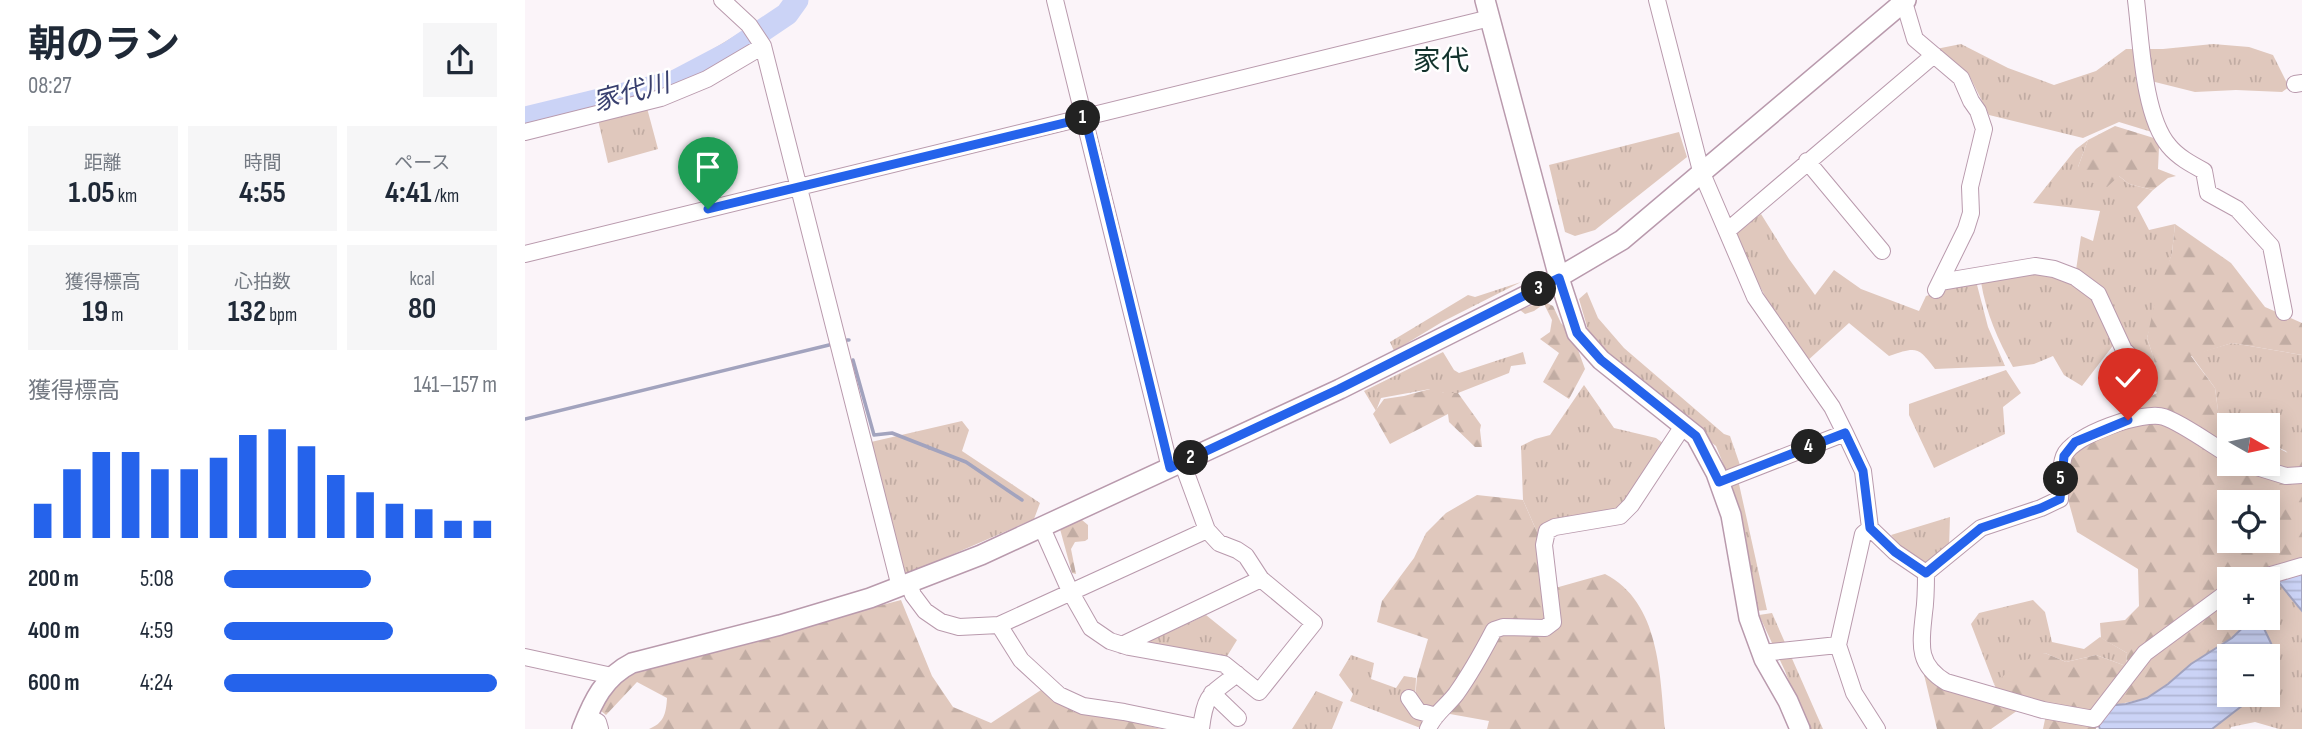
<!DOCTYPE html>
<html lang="ja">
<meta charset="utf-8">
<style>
body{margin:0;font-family:"Sofia Sans Condensed","Noto Sans JP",sans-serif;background:#f6f6f7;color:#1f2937;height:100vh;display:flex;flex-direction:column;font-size:26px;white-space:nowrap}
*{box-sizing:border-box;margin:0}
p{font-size:23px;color:#747a83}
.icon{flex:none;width:38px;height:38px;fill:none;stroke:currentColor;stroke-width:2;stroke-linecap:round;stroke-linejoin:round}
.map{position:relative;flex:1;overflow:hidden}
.drawer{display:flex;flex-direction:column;background:#fff;width:525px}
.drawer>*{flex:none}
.needle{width:46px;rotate:99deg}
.tools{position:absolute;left:1692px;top:413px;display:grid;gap:14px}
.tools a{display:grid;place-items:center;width:63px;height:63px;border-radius:0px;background:#fff;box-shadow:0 4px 18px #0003;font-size:35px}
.pin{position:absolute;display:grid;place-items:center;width:60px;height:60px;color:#fff;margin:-72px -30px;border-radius:50% 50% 50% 0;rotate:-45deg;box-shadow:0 0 7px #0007}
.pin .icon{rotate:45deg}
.km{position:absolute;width:35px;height:35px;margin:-18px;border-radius:50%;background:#222;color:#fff;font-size:19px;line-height:35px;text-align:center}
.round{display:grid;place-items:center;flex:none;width:74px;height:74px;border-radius:0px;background:#f6f6f7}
.head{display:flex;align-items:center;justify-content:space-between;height:119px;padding:0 28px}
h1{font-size:38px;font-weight:700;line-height:52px}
.stats{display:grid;grid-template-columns:repeat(3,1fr);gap:10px;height:119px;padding:7px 28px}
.stats div{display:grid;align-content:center;border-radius:0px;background:#f6f6f7;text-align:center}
.stats b{font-size:30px;font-weight:700}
.stats small{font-size:19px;font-weight:400}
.stats p{font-size:19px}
.chart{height:196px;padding:14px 28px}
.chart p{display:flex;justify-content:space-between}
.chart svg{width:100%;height:126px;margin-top:7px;stroke:#2563eb;stroke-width:6}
ul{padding:0 28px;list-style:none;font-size:23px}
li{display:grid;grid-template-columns:112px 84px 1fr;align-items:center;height:52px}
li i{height:18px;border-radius:9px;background:#2563eb}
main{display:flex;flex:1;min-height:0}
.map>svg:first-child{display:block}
.grass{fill:url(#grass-tufts)}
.forest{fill:url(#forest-firs);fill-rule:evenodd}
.water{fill:url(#water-rules);stroke:#a2a3be;stroke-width:2}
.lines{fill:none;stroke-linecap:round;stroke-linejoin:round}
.stream{stroke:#a2a3be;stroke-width:3.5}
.river{stroke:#cbd3f6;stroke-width:23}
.minor-casing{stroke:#b99aad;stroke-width:18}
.tertiary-casing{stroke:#b99aad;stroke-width:22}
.minor{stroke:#fff;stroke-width:16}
.tertiary{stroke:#fff;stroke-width:19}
.route-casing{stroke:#fff;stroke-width:14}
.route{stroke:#2563eb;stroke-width:9}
.labels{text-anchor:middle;stroke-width:5;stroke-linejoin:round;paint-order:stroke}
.water-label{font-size:26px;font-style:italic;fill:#39406f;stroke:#fff}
.quarter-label{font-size:28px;fill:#12322c;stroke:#fff}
</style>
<main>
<section class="drawer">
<div class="head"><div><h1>朝のラン</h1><p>08:27</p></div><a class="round"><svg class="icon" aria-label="share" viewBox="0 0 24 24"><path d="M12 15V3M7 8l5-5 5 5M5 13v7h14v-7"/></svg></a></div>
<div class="stats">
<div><p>距離</p><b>1.05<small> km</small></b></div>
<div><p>時間</p><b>4:55</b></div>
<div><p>ペース</p><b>4:41<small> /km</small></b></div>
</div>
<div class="stats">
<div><p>獲得標高</p><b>19<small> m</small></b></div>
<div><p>心拍数</p><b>132<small> bpm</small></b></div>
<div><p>kcal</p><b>80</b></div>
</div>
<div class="chart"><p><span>獲得標高</span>141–157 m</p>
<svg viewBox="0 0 160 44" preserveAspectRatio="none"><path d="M5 44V32M15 44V20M25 44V14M35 44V14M45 44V20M55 44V20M65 44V16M75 44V8M85 44V6M95 44V12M105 44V22M115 44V28M125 44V32M135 44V34M145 44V38M155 44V38"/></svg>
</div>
<ul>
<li><b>200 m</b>5:08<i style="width:54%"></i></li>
<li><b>400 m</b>4:59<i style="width:62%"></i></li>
<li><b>600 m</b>4:24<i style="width:100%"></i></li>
</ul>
</section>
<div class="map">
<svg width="1777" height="729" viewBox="0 0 1777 729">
<defs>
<pattern id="grass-tufts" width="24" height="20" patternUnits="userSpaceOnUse" patternTransform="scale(1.75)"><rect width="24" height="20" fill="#e0c8bd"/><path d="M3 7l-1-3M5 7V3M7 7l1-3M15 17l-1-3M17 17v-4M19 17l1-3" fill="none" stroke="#c1aca3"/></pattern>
<pattern id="forest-firs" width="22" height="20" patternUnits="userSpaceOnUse" patternTransform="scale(1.75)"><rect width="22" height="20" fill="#e0c8bd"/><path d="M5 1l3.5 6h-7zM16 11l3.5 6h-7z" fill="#c1aca3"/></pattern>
<pattern id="water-rules" width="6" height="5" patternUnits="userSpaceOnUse" patternTransform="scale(1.75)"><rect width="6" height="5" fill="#cbd3f6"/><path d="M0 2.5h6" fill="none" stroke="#b0b6d4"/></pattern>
</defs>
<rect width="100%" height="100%" fill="#fbf4f9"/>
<path class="grass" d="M263,0H273L277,10L236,41L141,93L0,126V109L116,81L160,66L254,9Z
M1436,44L1483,68L1529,85L1571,71L1601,49H1638L1688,44L1724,47L1748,55L1764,87L1757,92L1711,90L1670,92L1626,81L1611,80L1630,133L1594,122L1558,138L1464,115L1443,73L1411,49Z
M122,108L133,149L83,163L73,120Z
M1154,132L1162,157L1070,230L1050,236L1040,232L1024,165Z
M1563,140L1553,167L1594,176L1604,184L1628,190L1612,207L1624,230L1650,224L1647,253L1622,338L1629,359L1632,393L1599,350L1579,294L1550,277L1556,236L1568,241L1575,211L1508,203L1551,149Z
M1236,214L1264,259L1290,295L1309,270L1336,289L1394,311L1401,296L1451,281L1463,327L1480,366L1410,369C1393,346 1391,347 1364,356L1324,323L1281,362L1247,309L1233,283L1211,232Z
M1517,267L1571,298L1590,343L1557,386L1539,375L1528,356L1509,364L1488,367C1473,340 1461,313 1456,282Z
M996,282L917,322L869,351L865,342L943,295L950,297Z
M1062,292L1073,318L1099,348L1199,434L1205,436L1215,465L1212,475L1242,610L1231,611L1204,478L1191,446L1168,429L1065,337L1054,299Z
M1707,343L1777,355V474L1761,451L1743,443V425H1705L1694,418L1690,388L1666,355Z
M918,352L929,370L934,373L998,352L1001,364L986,366L984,373L933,393H919L905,389L856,398L851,411L839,391Z
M1481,370L1496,393L1478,407L1480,434L1409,468L1384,415V404Z
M1059,385L1089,428L1131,438L1139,444L1095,516L1030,527L1019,548L998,500L996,446L1010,439L1025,435Z
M437,421L444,430L437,451L515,503L509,519L378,576L346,442Z
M1425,517L1424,548L1404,564L1378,550L1366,535Z
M1751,579L1777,612V729H1754L1730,722L1706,727L1705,729H1687L1731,695H1743V683L1748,678L1754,660L1734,618H1743V605Z
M1508,600L1520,612L1527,642L1559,649L1575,637L1602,653L1601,666L1571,655L1541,662L1520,653L1469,684L1446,624L1454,613Z
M1247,613L1298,729H1282L1260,671L1234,615Z
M681,615L712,640L701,658L618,644Z
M826,655L849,663L846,679L871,688L879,676L891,678L890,699L907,717L898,729L825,701L828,694L814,675Z
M791,691L818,702L807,729H767Z"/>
<path class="forest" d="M1590,126L1632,139L1634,147L1633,169L1651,176L1643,178L1628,190L1604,184L1594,176L1582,187L1558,180L1553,167L1563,140Z
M1650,224L1706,263L1740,307L1777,323V355L1707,343L1666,356L1690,388L1694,418L1705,425L1704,464H1743V443L1777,460V565L1751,579L1743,598V579H1704V618H1727L1707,639L1622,698L1577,708L1569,719L1571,729H1518L1522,710L1474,694L1469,684L1493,663L1520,653L1541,662L1571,655L1601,666L1602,653L1576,638L1575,623L1600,620L1614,606L1613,569L1552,532L1539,485V455L1594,413L1632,393L1629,359L1622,338L1630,302L1647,253ZM1704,502H1743V541H1704Z
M1018,301L1028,306L1036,323L1048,336L1060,369L1044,399L1018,382L1034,353L1015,339L1025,332L1027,320L1019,304L1009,311L1000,314L995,310Z
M909,388L919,393H933L956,425L955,430L957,447H950L924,422L923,414L865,444L848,414L859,399L879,396Z
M952,495L998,500L1019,548L1023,590L1080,574C1135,602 1135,675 1140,729H962L964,721L897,709L890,699L892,677L903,639L852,622L857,601L889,558L901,533L921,513Z
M557,520L563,525V539L560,541L550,542L546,549L551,574L547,573L535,529Z
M376,600L407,676L428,707L466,723L519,688L549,712L581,715L636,729H124C139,723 141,714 142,698L112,682L81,715L76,711L80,697L101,672Z
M1397,666L1496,708L1466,729H1412Z"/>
<path class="water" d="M1777,566V611L1751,579Z
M1728,618H1734L1754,660L1748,678L1743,683V656H1704V695H1731L1687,729H1575L1570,716L1579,706L1601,704L1622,698L1643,684L1666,664L1707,638Z"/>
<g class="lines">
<path class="stream" d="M322,340H324
M328,360L349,435L367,433L441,462L497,500
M0,419L304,345"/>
<path class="river" d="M0,118L149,82L204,53L262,14L272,0"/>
<defs>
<path id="minor" d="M197,0L224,25L238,46L375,587
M530,0L645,468
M1132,0L1176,171L1230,297L1307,407L1320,433L1338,471L1345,528L1370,552L1401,573
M1611,0C1616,39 1618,116 1644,146C1653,157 1666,164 1679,171L1683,193L1712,209L1746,246L1759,312
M1379,2L1390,39L1436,78L1446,101L1453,111L1459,129L1445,187L1446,213L1441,229L1411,290
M1770,84L1777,83
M0,132L136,98L182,79L238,46
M1282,161L1357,251
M1202,231L1409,55
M0,254L965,18
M1415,282L1510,266L1529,269L1550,277L1573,294L1599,350L1623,373
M1722,464L1761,476L1777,475
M1194,482L1320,433
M517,528L545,591L566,628L585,641L604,647L699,664L734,692L789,623L736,579L721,556L712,550L694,543L682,530L657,462
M1401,573C1401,586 1401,600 1399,613C1396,643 1391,664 1421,682L1518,710L1569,719L1620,653L1704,591
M1401,573L1456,528L1516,508L1535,499C1536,486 1534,468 1539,456C1547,435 1619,410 1639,417C1657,423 1687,445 1704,455
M1732,579L1777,566
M384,584L388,595L400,611L416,622L434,627L474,625L682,530
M474,625L496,660L534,695L558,706L599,712L667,726L671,729
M597,645L736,579
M1313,645L1329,693L1352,729
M1237,653L1313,645L1338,534L1345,528
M0,657L87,676
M687,693L713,718
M884,698L893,711L911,716
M62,716L73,722L75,729
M676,729C680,694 685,695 712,674
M903,729C908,715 922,706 931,694C946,673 957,653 969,630L978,627L1020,628L1028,622L1019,545L1022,531L1030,527L1095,516L1106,505L1158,426"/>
<path id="tertiary" d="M960,0L1034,278L1052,333L1076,360L1171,436L1191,473L1206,515L1224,618L1239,659L1263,701L1275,729
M57,729C68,701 79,677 107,663L255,625L345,598L456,555L815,389L1012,290L1097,240L1381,0"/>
</defs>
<use href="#minor" class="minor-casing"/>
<use href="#tertiary" class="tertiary-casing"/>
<use href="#minor" class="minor"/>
<use href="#tertiary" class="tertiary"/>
</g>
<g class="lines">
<defs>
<path id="route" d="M183,209L560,118L645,468L814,389L1034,278L1052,333L1076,360L1171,436L1194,482L1320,433L1338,471L1345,528L1370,552L1401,573L1456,528L1516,508L1535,499L1539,456L1550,442L1603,420"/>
</defs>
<use href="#route" class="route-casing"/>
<use href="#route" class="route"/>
</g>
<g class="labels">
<g class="water-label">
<text transform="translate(106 92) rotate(-15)" y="9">家代川</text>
</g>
<g class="quarter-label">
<text x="916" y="70">家代</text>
</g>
</g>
</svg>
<div class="tools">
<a><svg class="needle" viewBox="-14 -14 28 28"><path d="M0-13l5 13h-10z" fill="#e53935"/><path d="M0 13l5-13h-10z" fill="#747a83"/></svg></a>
<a><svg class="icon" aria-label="locate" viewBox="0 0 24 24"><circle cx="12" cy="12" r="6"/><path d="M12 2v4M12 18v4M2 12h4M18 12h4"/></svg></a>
<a>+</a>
<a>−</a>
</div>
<div class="pin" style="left:183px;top:209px;background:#1e9e55"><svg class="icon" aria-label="arrive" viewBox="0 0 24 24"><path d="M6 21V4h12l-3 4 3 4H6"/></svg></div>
<div class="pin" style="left:1603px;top:420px;background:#d93025"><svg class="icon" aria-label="check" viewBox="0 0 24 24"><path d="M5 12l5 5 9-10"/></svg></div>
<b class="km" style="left:558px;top:118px">1</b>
<b class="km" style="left:666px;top:458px">2</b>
<b class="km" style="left:1014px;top:289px">3</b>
<b class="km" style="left:1284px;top:447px">4</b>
<b class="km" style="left:1536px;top:479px">5</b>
</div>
</main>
